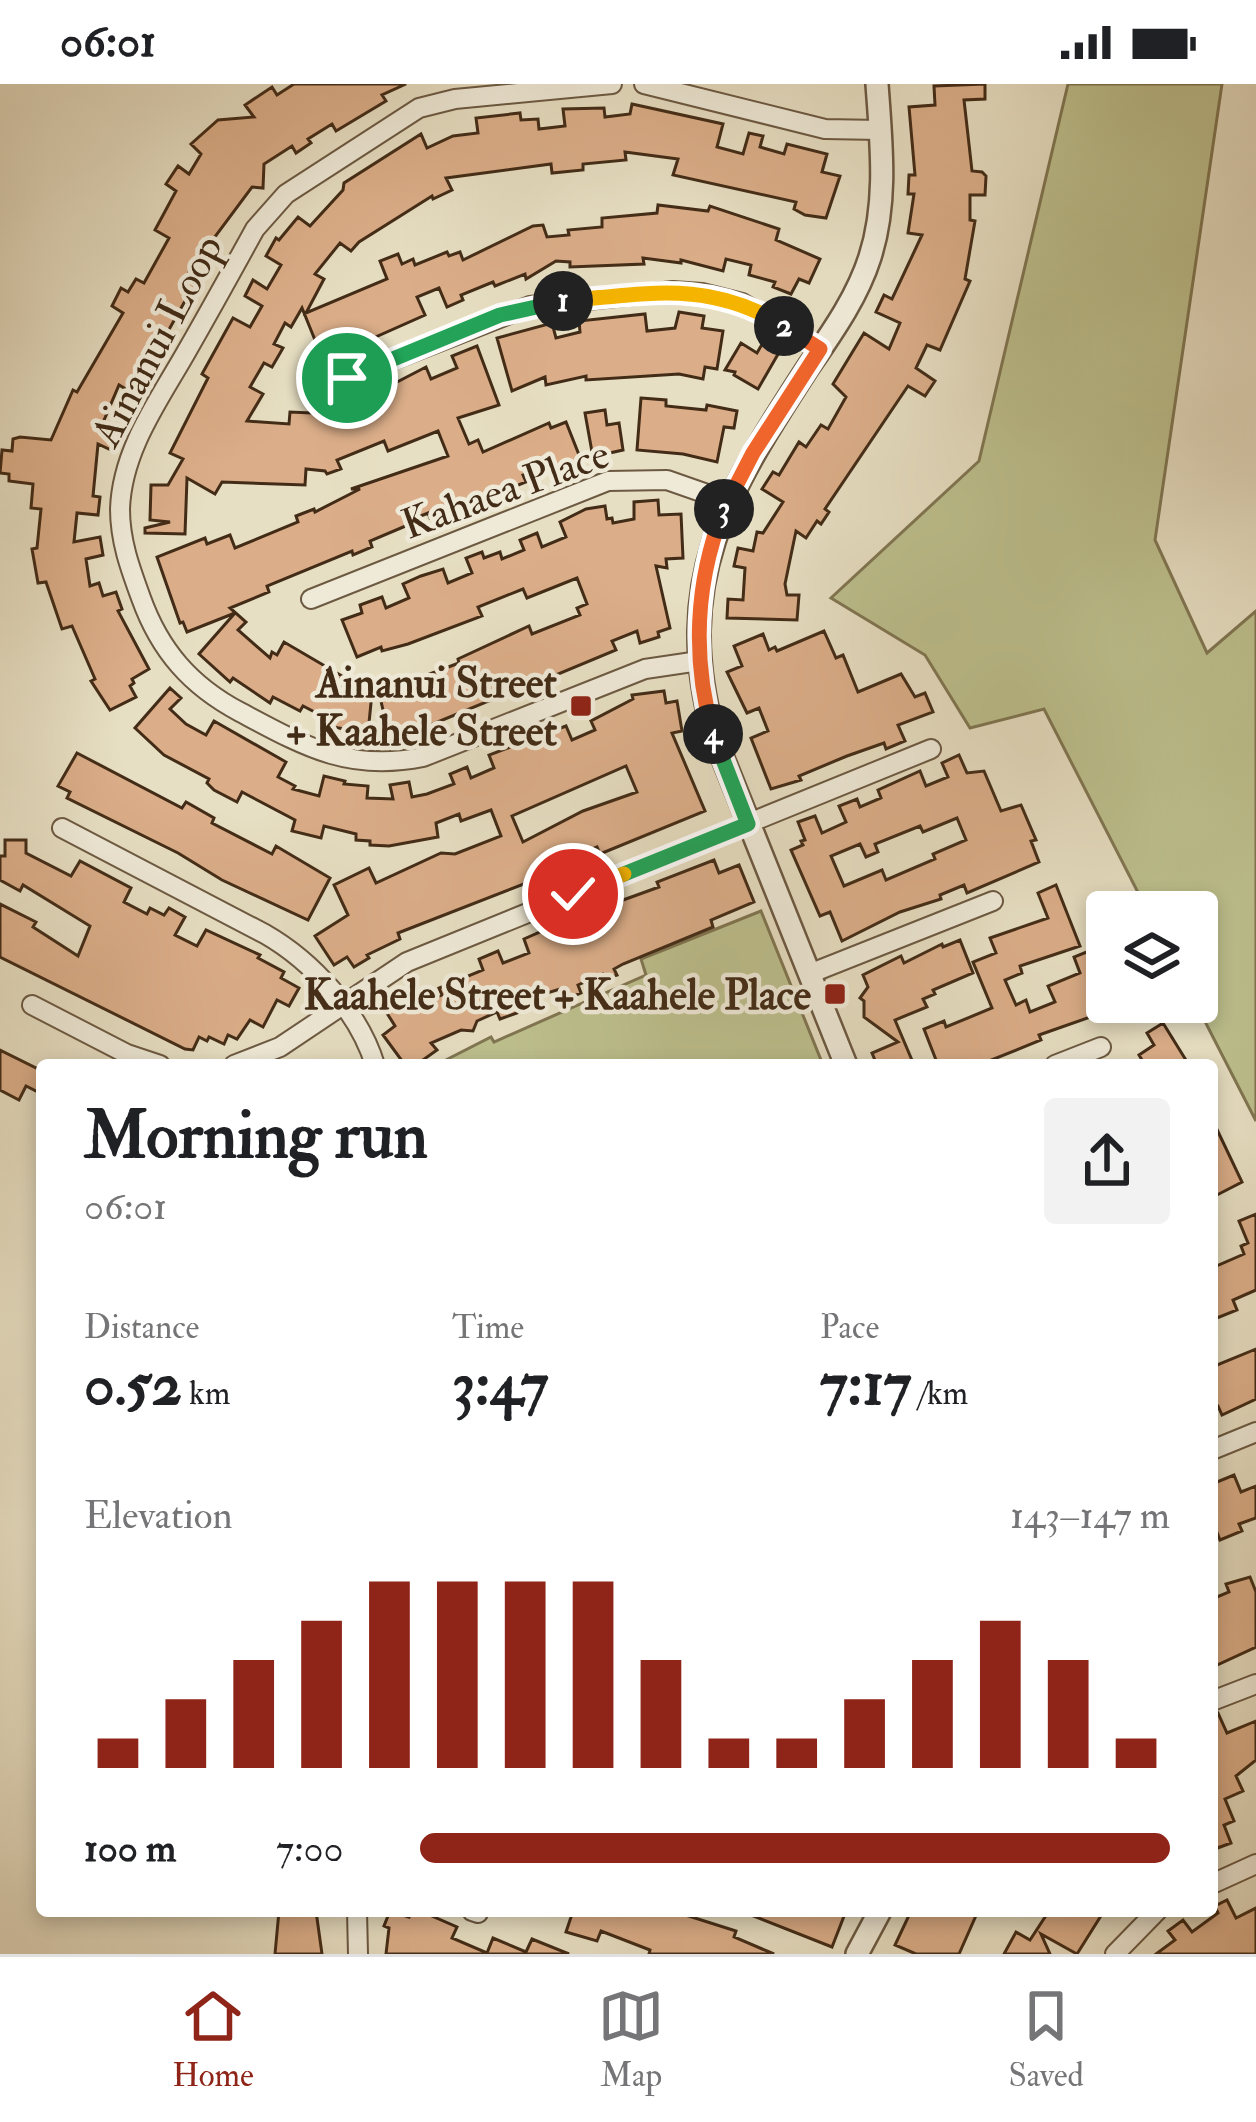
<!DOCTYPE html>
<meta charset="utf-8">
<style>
body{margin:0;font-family:"IM FELL Double Pica",serif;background:#f2f2f2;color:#202124;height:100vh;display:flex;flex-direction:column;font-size:45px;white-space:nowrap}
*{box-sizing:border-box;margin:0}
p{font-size:39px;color:#757577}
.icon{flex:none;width:66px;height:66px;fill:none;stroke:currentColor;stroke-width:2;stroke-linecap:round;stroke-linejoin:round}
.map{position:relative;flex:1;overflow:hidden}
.side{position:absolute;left:36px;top:975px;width:1182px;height:858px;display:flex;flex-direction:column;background:#fff;border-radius:12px;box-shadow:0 6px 18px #0003}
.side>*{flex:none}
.tools{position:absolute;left:1086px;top:807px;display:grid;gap:24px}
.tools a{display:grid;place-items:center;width:132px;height:132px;border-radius:12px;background:#fff;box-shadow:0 6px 18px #0003;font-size:60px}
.pin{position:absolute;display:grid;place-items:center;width:102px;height:102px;color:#fff;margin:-51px;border:6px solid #fff;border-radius:50%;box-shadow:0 3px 12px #0007}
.km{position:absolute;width:60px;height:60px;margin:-30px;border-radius:50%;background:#222;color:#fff;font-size:33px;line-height:60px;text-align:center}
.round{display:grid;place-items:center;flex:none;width:126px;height:126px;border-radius:12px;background:#f2f2f2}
.overview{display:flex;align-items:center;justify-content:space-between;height:204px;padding:0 48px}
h1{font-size:66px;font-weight:800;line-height:90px}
.figures{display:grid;grid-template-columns:repeat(3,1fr);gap:18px;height:204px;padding:12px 48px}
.figures div{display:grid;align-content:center}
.figures b{font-size:60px;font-weight:800}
.figures small{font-size:33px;font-weight:400}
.figures p{font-size:33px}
.chart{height:336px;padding:24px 48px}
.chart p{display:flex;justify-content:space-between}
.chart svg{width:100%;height:216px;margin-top:12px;stroke:#8f2418;stroke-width:6}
ul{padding:0 48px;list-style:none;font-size:39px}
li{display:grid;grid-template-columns:192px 144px 1fr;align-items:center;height:90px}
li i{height:30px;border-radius:15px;background:#8f2418}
.status{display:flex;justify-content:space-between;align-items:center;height:84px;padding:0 60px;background:#fff;direction:ltr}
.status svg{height:33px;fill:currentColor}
.dock{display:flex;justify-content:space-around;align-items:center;height:168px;border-top:3px solid #e0e0e0;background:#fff;font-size:33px;color:#757577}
.dock a{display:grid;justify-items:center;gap:6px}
.dock .active{color:#8f2418}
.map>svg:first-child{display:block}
.green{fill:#bdc08e;stroke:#807652;stroke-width:3}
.building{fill:#dbae89;stroke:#432c17;stroke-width:3;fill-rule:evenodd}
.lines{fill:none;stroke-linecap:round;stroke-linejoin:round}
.minor-casing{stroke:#6c5942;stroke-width:22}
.tertiary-casing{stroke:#6c5942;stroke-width:26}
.minor{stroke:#efead8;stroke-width:18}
.tertiary{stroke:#efead8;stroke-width:21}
.split-1-casing{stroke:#fff;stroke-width:24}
.split-2-casing{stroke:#fff;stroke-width:24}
.split-3-casing{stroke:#fff;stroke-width:24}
.split-4-casing{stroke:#fff;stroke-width:24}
.split-5-casing{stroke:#fff;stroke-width:24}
.split-6-casing{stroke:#fff;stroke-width:24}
.split-1{stroke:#22a559;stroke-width:15}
.split-2{stroke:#f5b400;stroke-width:15}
.split-3{stroke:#f0652b;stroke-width:15}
.split-4{stroke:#f0652b;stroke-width:15}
.split-5{stroke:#22a559;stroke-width:15}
.split-6{stroke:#f5b400;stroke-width:15}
.poi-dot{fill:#8f2418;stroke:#efead8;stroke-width:4.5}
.labels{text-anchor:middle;stroke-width:9;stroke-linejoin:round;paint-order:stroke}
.street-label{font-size:42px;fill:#432c17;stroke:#efead8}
.poi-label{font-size:42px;font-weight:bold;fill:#432c17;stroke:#efead8;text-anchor:end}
</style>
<div class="status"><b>06:01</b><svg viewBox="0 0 49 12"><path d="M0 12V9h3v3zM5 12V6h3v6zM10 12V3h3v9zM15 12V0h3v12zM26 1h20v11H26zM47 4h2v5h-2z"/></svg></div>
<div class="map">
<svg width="1256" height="1870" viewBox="0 0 1256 1870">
<rect width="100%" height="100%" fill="#e7dfc3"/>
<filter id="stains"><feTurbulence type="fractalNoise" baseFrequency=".00167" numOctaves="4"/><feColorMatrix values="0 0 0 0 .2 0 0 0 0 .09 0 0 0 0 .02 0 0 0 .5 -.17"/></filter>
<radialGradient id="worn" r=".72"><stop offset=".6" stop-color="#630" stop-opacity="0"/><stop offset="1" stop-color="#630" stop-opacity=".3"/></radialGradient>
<path class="green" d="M1068,0H1222L1155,456L1207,569L1256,527V1037L1195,918L1197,828H1148L1044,625L970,644L925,571L831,514L979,377Z
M761,827L823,981H436L491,953L494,958L646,891L641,875Z"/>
<path class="building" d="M294,0H406L382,11L386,17L336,47L332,40L308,55L311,59L296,69L292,62L264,80L263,104L252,103L211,158L221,164L212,181L198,173L185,195L199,203L190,220L185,217L162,258L167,261L157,279L153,277L134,310L119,301L102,341L118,348L111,366L98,360L93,412L100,413L98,431L77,429L74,458L100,453L103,471L86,475L90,502L99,499L103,512L116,508L122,525L118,527L149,585L132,595L134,599L130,602L136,613L110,626L91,597L95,595L72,542L62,545L46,498L38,499L32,465L37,464L41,425L31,424L33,400L9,397V390L0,389L2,366L12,367L13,355L20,353L51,356L73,306L77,308L123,229L112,222L121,204L128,208L136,195L144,199L169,154L155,146L176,107L166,100L178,82L189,90L201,70L191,60L218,36L254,33L245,21L272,3L277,11Z
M985,0V15L964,16L972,87L982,88L986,92L985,111H970V136L975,137L965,195L970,197L940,266L927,261L916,284L935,297L925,312L908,302L825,425L829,428L821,440L817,437L806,454L796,447L785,500L787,511H799L797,536L727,534L728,515L743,516L745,484L734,482L738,464L753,467L757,448L763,449L783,418L762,405L773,388L779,391L799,358L806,363L821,341L828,345L846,313L833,300L864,249L889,265L900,239L876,228L884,211L892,215L922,151L908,149L914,110H908L909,91H915L909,23L935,21L934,2Z
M632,20L723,40L717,63L743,70L749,49L763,52L760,63L784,70L787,60L827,70L822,88L840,92L826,134L805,131L794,125L796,118L673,91L678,75L625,68L626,76L583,80V86L552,89L551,80L446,94L452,106L433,115L432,112L359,158L351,167L340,159L315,190L324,195L306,229L387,195L380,177L398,170L402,180L413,175L415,181L447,168L449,172L460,168L463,176L533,142L543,141L547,153L569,151L568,146L602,143V134L657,129L658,121L708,127L710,122L779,145L776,156L820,175L809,199L799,195L791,210L773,203L775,198L749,191L751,181L726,175L723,187L681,176V179L643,174L644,180L570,183V178L556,177L526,195L525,190L495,202L493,198L461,211L463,216L447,223L439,204L417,213L425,231L371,255L369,250L326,263L322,254L315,256L302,224L291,243L285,239L274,260L283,264L272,283L264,279L250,303L263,310L247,337L289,340L290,328L312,329L344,316L347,324L426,283L431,295L457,284L452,272L477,262L499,321L458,334L469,360L478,356L483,368L549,339L551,344L566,338L581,376L550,388L547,381L523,391L526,398L441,432L430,434L428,429L406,438L408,441L370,457L372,463L353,471L352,467L267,502L269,508L230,524L246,538L238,546L270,574L272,568L277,571L284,558L342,592L337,602L372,609L368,649L327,642L328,635L303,622L300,627L273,613L270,619L233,594L230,598L199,570L235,529L187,548L183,538L180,539L157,473L205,454L207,460L230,451L235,464L298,438L296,432L314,425L315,428L360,405H351L448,372L438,347L388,367L384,357L337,376L341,385L327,390L325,387L306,385L305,401L222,398L215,410L187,394L185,450L145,449V444L170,438L150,436L151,401H168L183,375L170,369L208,294L202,290L233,234L250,243L262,222L245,212L253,196L267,205L281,181L266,172L276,154L279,156L298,133L310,142L343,106L344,99L421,50L427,64L453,52L478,49L476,34L520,29L521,36L538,35L539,45L565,42L563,25L604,24L605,33L630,30Z
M679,228L704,232L702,244L723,247L717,285L705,283L703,295L679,290L586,296V292L546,301L545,293L512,307L497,254L552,239L556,254L580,248L579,237L645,230L647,247L675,244Z
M765,255L781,265L758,305L734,291L735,288L725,286L741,259L757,269Z
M641,314L666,316V322L706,326L707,321L737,327L734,344L724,343L717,378L683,370L637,366Z
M605,326L607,341L619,339L623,366L596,372L592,368L585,329Z
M658,416L659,431L681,430L683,474L666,475L667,484L656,482L670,544L658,548L659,553L640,559L637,547L612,557L616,566L532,601L531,597L500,609L501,612L428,642L389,651L379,609L459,579L458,575L529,542L532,550L580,531L577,524L587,520L577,494L527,514L523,505L478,523L482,532L408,560L382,567L381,563L357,573L342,536L362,529L360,521L382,513L386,524L409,514L403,500L421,492L443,485L448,499L472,489L466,474L482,468L484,474L500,468L502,475L524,466L520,456L537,449L542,463L566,453L560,438L586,425L605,422L607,435L612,434L613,439L634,435V418Z
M824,547L836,574L843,571L858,608L901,590L915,613L925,609L933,628L898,641L905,657L886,665L884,659L847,672L799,692L801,696L771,705L751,654L768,647L759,624L747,629L727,588L742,582L734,562L763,550L769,566L775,563L777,567Z
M170,604L181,614L170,625L186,640L206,651L214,637L286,678L278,693L295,702L293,705L319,712L324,692L345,697L344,700L368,702L367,714L393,715L390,701L409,698L412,713L427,710L454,700L450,690L467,683L471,694L494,684L489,671L566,642L572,656L595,646L591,637L633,615L632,611L664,607L666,619L677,617L682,647L672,649L705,727L600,770L597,763L575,772L578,779L398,849L400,855L367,871L369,874L354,883L347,873L334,881L315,852L348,831L334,801L369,784L376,799L441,769L455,770L501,752L491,726L461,737L459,730L436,739L438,753L389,762L370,761V757L356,756V750L324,742L321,754L292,747L295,736L242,708L237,718L214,706L207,699L209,695L164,671L135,644ZM626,682L637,708L583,727L523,758L512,732Z
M77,669L182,724L186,718L214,734L212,739L272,770L276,762L330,794L308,836L222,796L178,769L67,714L70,708L58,702Z
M959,671L967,689L984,687L1001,727L1021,721L1036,756L1031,757L1039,778L967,809L964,801L940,811L941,815L900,828L842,857L830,828L820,832L791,766L803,761L801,757L805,756L798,738L815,732L822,749L846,738L839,722L857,715L860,723L881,714L878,706L920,687L926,702L948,693L942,679ZM957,734L966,756L933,770L935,775L886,796L882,786L844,802L831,772L860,760L866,773L878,768L875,760L920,742L923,748Z
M5,756H26V769L71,792L80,777L131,804L124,818L147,830L150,824L164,831L169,824L185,833L175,851L197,862L206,846L260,871L258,874L284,888L281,894L299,904L289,922L277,916L263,943L250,936L237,955L228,951L224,960L209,953L207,957L199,953L193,966L185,965L0,873V820L36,838L33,843L78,872L90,842L23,801L20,807L0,796V772H5Z
M714,776L719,789L739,781L754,818L711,836L713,843L623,880L614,885L617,891L605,895L603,890L578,901L581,909L567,915L563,904L518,918L521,924L517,929L500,935L497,928L477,937L473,947L461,946L431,959L437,966L416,981H405L383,951L395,942L385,926L401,914L409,924L442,911L439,904L483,886L479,875L498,867L503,879L529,869L524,855L556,841L558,844L577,838L581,848L606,838L601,824L659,803L657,798Z
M1056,801L1080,862L1020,882L1022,889L1005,896L1016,921L1026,916L1030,928L1055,918L1048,902L1080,889L1074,873L1099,863L1103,874L1107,872V918H1133L1039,951L1041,956L979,981H938L924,945L944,937L946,943L992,924L973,878L996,869L990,854L1048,834L1038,809Z
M960,856L973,889L933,906L935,910L923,915L927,923L895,936L914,981H877L872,969L898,958L864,933V917L860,914L868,903L863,891L901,872L904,879L942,860L943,863Z
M1163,939L1189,981H1145L1139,971L1154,961L1147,949Z
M0,966L42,987V1010L26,1002L19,1016L0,1006Z
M1212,1035L1242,1098L1215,1112L1212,1111Z
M1256,1130V1206L1233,1216L1237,1226L1212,1236V1184L1244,1170L1241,1162L1248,1159L1239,1137Z
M1256,1265V1315L1222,1331L1218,1322L1212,1324V1283Z
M1234,1391L1241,1408L1256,1402V1434L1239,1440L1242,1447L1220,1456L1212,1436V1400Z
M1250,1493L1256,1508V1563L1215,1582L1212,1515L1229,1508L1226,1500Z
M1218,1629L1227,1649L1256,1637V1676L1236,1692L1243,1707L1225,1715L1234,1737L1224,1741L1231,1759L1212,1766V1630Z
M1227,1816L1236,1834L1256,1824V1870H1156L1175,1856L1168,1847L1183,1836L1192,1848L1218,1829L1215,1822Z
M279,1827H316L322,1870H275Z
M390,1827L409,1833L411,1827H434L432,1832L457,1843L452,1854L487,1869L493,1854L526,1868L532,1855L569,1870H386L389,1844L384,1842Z
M573,1827H673L736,1847L734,1853L774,1870H649L650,1866L601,1847L597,1857L566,1848Z
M741,1827H846L832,1863Z
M911,1827L926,1831L928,1827H978L959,1870H916L895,1861Z
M1049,1827H1104L1077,1870L1041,1850L1050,1870H1004L1016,1848L1030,1856Z"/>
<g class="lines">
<defs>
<path id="minor" d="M612,0L455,15L419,24L286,110L255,145C233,185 211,225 188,265C160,315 122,365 120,425C120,457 130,484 141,514C160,567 191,602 240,628C304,662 348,688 423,673L645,585L699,577
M644,0L825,45L880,46
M307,295L347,294L530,222L673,207L702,209L742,219L820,265
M311,515L608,397L667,396L727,417
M62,744L265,850C312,877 359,928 375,981
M809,890L993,817
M32,921L127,970L160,981
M234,981L280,963L407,878L931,665
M1055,981L1101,963
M1212,1366L1256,1348
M1212,1617L1256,1600
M1212,1800L1256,1780
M357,1827L358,1870
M472,1827L478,1829
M1115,1870L1157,1827"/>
<path id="tertiary" d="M846,981L714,652C671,498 726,410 807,285C831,250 857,214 870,173C888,117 881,58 877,0
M857,1870L880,1827"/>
</defs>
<use href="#minor" class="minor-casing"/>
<use href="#tertiary" class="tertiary-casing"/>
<use href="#minor" class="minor"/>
<use href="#tertiary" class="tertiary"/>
</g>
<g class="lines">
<defs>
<path id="split-1" d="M347,294L500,231L563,217"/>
<path id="split-2" d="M563,217C647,210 709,195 784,242"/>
<path id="split-3" d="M724,425L753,369L820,265L784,242"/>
<path id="split-4" d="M713,650C692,575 695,498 724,425"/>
<path id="split-5" d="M624,790L748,740L713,650"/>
<path id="split-6" d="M573,810L624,790"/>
</defs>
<use href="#split-1" class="split-1-casing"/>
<use href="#split-2" class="split-2-casing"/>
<use href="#split-3" class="split-3-casing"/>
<use href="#split-4" class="split-4-casing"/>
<use href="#split-5" class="split-5-casing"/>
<use href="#split-6" class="split-6-casing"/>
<use href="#split-1" class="split-1"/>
<use href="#split-2" class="split-2"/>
<use href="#split-3" class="split-3"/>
<use href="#split-4" class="split-4"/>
<use href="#split-5" class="split-5"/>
<use href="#split-6" class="split-6"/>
</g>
<g class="poi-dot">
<rect x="569" y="610" width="24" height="24" rx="6"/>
<rect x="823" y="898" width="24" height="24" rx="6"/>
</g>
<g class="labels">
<g class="street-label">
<text transform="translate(156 256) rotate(-62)" y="15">Ainanui Loop</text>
<text transform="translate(505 404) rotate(-20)" y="15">Kahaea Place</text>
</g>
<g class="poi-label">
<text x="557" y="613">Ainanui Street<tspan x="557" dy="48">+ Kaahele Street</tspan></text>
<text x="811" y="925">Kaahele Street + Kaahele Place</text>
</g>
</g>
<rect width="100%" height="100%" filter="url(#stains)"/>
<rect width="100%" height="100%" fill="url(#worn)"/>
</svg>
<div class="tools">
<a><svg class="icon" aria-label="layers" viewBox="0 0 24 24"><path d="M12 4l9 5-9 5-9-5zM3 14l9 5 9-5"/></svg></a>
</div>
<div class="pin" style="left:347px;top:294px;background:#1e9e55"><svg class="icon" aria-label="arrive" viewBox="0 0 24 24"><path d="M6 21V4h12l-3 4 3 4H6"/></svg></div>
<div class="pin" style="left:573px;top:810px;background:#d93025"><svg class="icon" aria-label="check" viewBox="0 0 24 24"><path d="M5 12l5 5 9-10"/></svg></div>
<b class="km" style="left:563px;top:217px">1</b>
<b class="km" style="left:784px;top:242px">2</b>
<b class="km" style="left:724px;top:425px">3</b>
<b class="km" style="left:713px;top:650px">4</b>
<section class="side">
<div class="overview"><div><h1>Morning run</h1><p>06:01</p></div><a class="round"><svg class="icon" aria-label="share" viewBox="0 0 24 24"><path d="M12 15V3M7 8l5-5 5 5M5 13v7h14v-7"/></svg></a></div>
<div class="figures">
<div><p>Distance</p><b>0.52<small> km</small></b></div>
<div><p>Time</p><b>3:47</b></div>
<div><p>Pace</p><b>7:17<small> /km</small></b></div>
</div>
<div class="chart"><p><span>Elevation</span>143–147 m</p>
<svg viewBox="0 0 160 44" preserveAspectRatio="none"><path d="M5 44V38M15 44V30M25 44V22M35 44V14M45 44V6M55 44V6M65 44V6M75 44V6M85 44V22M95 44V38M105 44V38M115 44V30M125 44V22M135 44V14M145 44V22M155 44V38"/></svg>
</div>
<ul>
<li><b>100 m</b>7:00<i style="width:100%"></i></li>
</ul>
</section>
</div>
<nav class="dock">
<a class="active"><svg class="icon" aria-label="home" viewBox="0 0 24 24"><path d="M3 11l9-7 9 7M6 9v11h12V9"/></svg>Home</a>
<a><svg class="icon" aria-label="map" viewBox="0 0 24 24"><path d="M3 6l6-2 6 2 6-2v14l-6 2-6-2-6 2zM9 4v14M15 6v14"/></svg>Map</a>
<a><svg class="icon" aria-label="saved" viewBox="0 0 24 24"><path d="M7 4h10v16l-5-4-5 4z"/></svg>Saved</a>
</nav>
